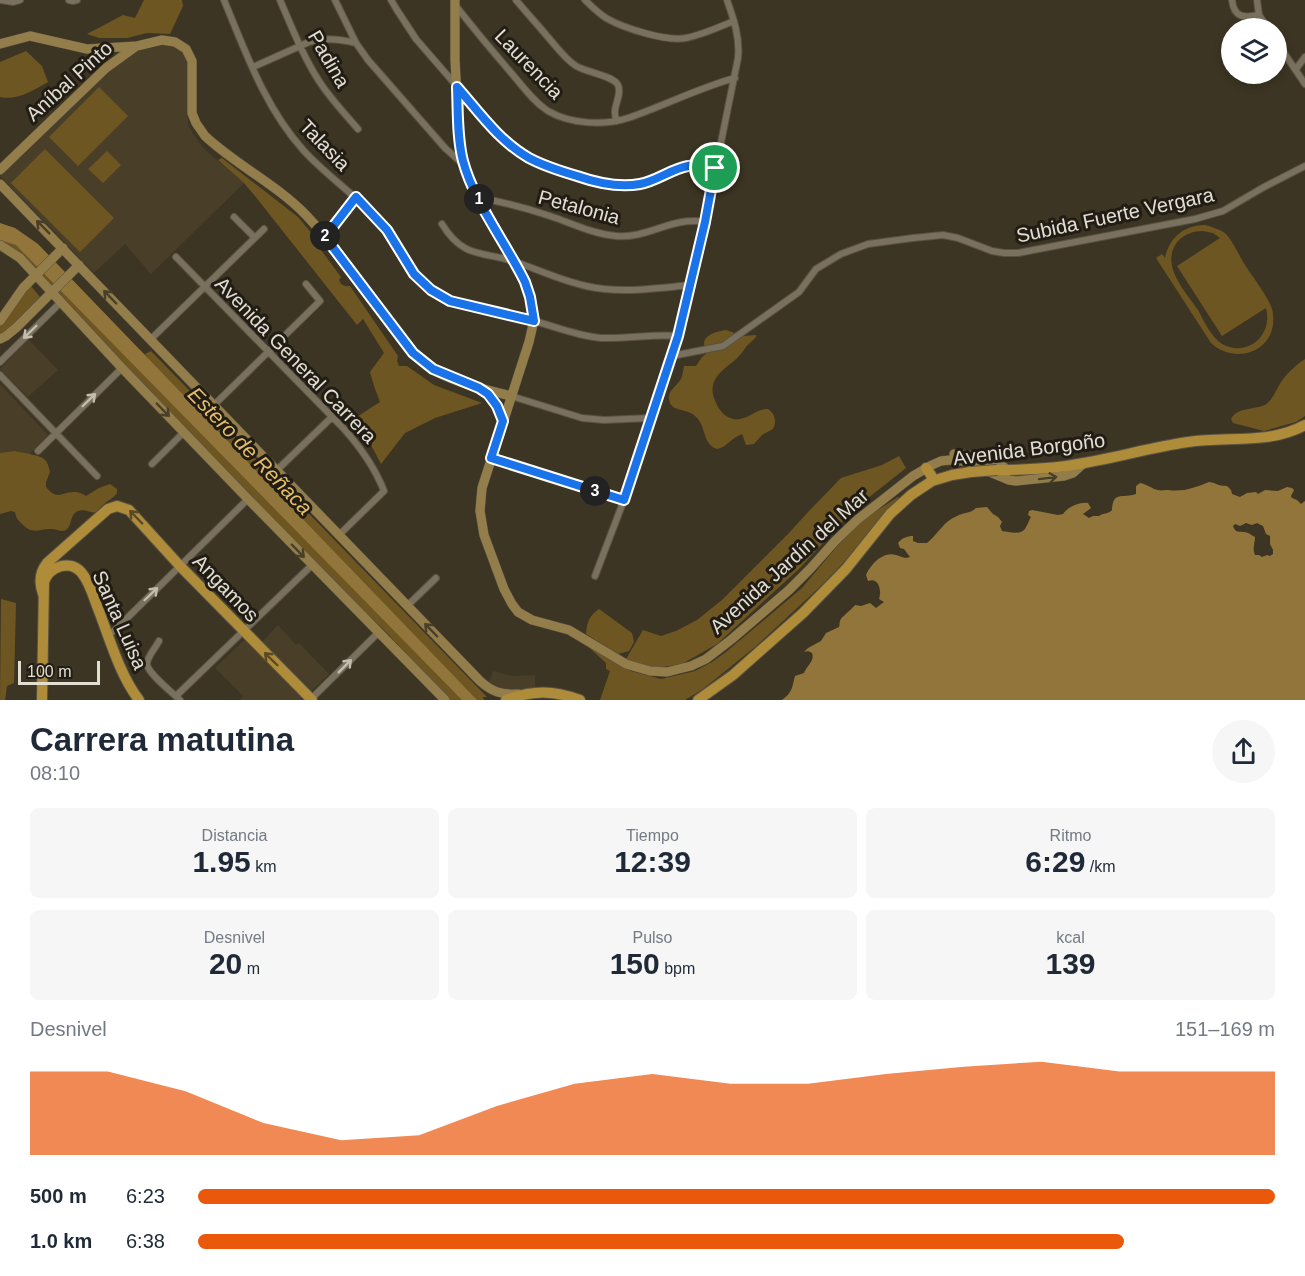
<!DOCTYPE html>
<html lang="es">
<meta charset="utf-8">
<style>
body{margin:0;font-family:Arial,sans-serif;background:#f6f6f7;color:#1f2937;height:100vh;display:flex;flex-direction:column;font-size:22px;white-space:nowrap}
*{box-sizing:border-box;margin:0}
p{font-size:20px;color:#747a83}
.icon{flex:none;width:33px;height:33px;fill:none;stroke:currentColor;stroke-width:2;stroke-linecap:round;stroke-linejoin:round}
.map{position:relative;height:700px;overflow:hidden}
.side{display:flex;flex-direction:column;background:#fff;flex:1}
.side>*{flex:none}
.tools{position:absolute;left:1221px;top:18px;display:grid;gap:12px}
.tools a{display:grid;place-items:center;width:66px;height:66px;border-radius:50%;background:#fff;box-shadow:0 3px 9px #0003;font-size:30px}
.scale{position:absolute;left:18px;bottom:15px;width:82px;box-sizing:border-box;padding-left:6px;border:3px solid #e3ded3;border-top:0;font-size:16px;line-height:21px;white-space:nowrap;color:#e3ded3;-webkit-text-stroke:4px #211d15;paint-order:stroke}
.pin{position:absolute;display:grid;place-items:center;width:51px;height:51px;color:#fff;margin:-26px;border:3px solid #fff;border-radius:50%;box-shadow:0 2px 6px #0007}
.km{position:absolute;width:30px;height:30px;margin:-15px;border-radius:50%;background:#222;color:#fff;font-size:16px;line-height:30px;text-align:center}
.round{display:grid;place-items:center;flex:none;width:63px;height:63px;border-radius:32px;background:#f6f6f7}
.headline{display:flex;align-items:center;justify-content:space-between;height:102px;padding:0 30px}
h1{font-size:33px;font-weight:700;line-height:45px}
.stats{display:grid;grid-template-columns:repeat(3,1fr);gap:9px;height:102px;padding:6px 30px}
.stats div{display:grid;align-content:center;border-radius:9px;background:#f6f6f7;text-align:center}
.stats b{font-size:30px;font-weight:700}
.stats small{font-size:16px;font-weight:400}
.stats p{font-size:16px}
.chart{height:168px;padding:12px 30px}
.chart p{display:flex;justify-content:space-between}
.chart svg{width:100%;height:108px;margin-top:6px;fill:#ea580c;opacity:.7}
ul{padding:0 30px;list-style:none;font-size:20px}
li{display:grid;grid-template-columns:96px 72px 1fr;align-items:center;height:45px}
li i{height:15px;border-radius:8px;background:#ea580c}
.map>svg:first-child{display:block}
.built{fill:#493e27}
.green{fill:#6e5622;fill-rule:evenodd}
.water{fill:#91753b;fill-rule:evenodd}
.lines{fill:none;stroke-linecap:round;stroke-linejoin:round}
.street-casing{stroke:#595243;stroke-width:8}
.secondary-casing{stroke:#595243;stroke-width:10}
.primary-casing{stroke:#595243;stroke-width:12}
.street{stroke:#79705d;stroke-width:6}
.secondary{stroke:#937e4b;stroke-width:9}
.primary{stroke:#ae8c3a;stroke-width:10}
.primary-bridge-casing{stroke:#595243;stroke-width:12;stroke-linecap:butt}
.primary-bridge{stroke:#ae8c3a;stroke-width:10}
.oneway{stroke:#493f28}
.oneway2{stroke:#c3bdb0}
.oneway3{stroke:#594924}
.route-casing{stroke:#fff;stroke-width:12}
.route{stroke:#1a73e8;stroke-width:8}
.labels{text-anchor:middle;stroke-width:6;stroke-linejoin:round;paint-order:stroke}
.street-label{font-size:20px;fill:#e3ded3;stroke:#211d15}
.water-label{font-size:21px;font-style:italic;fill:#e7be69;stroke:#211d15}
</style>
<div class="map">
<svg width="1305" height="700" viewBox="0 0 1305 700">
<rect width="100%" height="100%" fill="#3d3523"/>
<path class="built" d="M163,44L174,46L181,50L189,61L188,124L192,132L203,148L244,183L151,274L125,244L94,273L0,176L116,65L138,51Z
M28,339L58,370L28,397L0,369Z
M0,384L48,435L9,476L0,469Z
M278,625L296,645L299,643L329,674L302,700H240L243,696L215,668L243,641L262,642Z
M493,671L512,676L535,675V690H503L489,682Z"/>
<path class="green" d="M144,0H182L183,6L170,34L147,33L127,38H99L87,34L123,15L135,18Z
M26,51L42,66L48,82C34,90 17,101 0,97V62Z
M99,87L128,116L78,166L49,137Z
M45,149L114,218L80,252L11,183Z
M107,151L121,165L103,183L88,169Z
M222,158L298,217L324,248L321,250L341,277L339,280L341,284L345,286H350L398,356L397,361L399,366H407L434,385L482,403L435,418L405,433L381,464L371,445L349,422L380,402L374,386L370,372L384,353L363,319L357,325L255,196L244,183L218,160Z
M0,225L151,360L145,354L151,351L487,697H483L484,700H449L387,633L355,602L0,244Z
M1205,225C1212,227 1220,229 1226,234C1233,242 1238,253 1243,262C1252,276 1264,291 1271,306C1272,309 1273,312 1273,315C1277,351 1236,366 1211,343L1156,258L1162,254L1165,258C1169,238 1184,225 1205,225ZM1203,231L1213,233L1220,238L1177,266L1222,336L1266,308C1269,319 1267,330 1259,339C1250,349 1234,351 1222,344C1211,337 1204,321 1198,310C1185,291 1159,264 1178,241C1185,234 1193,231 1203,231Z
M31,286L40,297V299L19,319L13,326L0,334V325L19,298Z
M726,330L743,336L756,335V337C753,341 749,343 746,347C743,352 739,356 734,361C719,373 706,382 716,403C719,410 725,417 733,419C746,422 756,408 768,409C775,414 777,421 773,429L762,435L754,444L746,445L742,434C731,438 727,447 717,449C703,444 706,429 698,419C688,406 671,414 669,399C668,390 677,386 681,379C683,375 683,370 684,366H696L702,357L706,354C706,350 704,347 704,343C705,334 719,331 726,330Z
M1305,359V416L1296,422L1264,431L1233,423L1231,419C1237,407 1254,410 1265,405C1273,400 1276,390 1281,382C1288,372 1296,365 1305,359Z
M15,451C22,453 40,455 44,459C48,462 49,468 50,472L46,482V487C58,502 62,491 75,492C79,492 82,494 86,496L99,488L110,484L117,489V493C113,499 108,500 103,505C100,507 99,510 96,512C92,514 85,508 78,511C69,515 73,525 66,530C61,533 57,529 52,529C38,528 34,536 22,524C18,520 16,518 15,512L11,511L0,514V453Z
M899,456L906,468L853,510L800,568L717,644L682,664L657,668L631,662L626,659L643,630L661,636L676,631L697,620L722,600L789,533L809,511L841,478L882,465Z
M898,497L900,499L877,522L844,562L823,584L755,647L703,689L685,700H600L610,671L606,669V663L582,641L631,671L661,679L695,671L712,662L726,652L802,588L844,538L861,521Z
M1,599L16,603L14,683L7,686L5,700H0Z
M599,609L632,633L634,642L629,651L618,654L586,634C587,622 589,616 599,609Z"/>
<path class="water" d="M0,223L15,228L38,244L477,700H462L16,245L0,240Z
M1209,482C1218,483 1216,486 1227,486L1231,490L1232,494L1240,497L1247,493L1256,492L1258,494L1265,490L1278,491L1287,487L1292,488L1294,490L1291,496L1292,498L1297,500L1301,504L1305,501V700H782C793,692 792,687 795,676L804,673C807,665 815,661 812,653L808,651L804,652L808,648L821,641L826,633L839,627C840,625 839,622 841,619C841,618 853,608 855,605L861,606L870,603L876,608L884,602L879,599C882,591 879,577 868,581L866,575C871,564 883,551 896,555C903,557 904,559 910,557L904,549L900,548L898,543C902,538 907,536 913,536V541L918,543H927C938,534 944,521 957,516C964,512 970,514 976,508L987,507L993,514L998,517L1002,522L1000,526L1002,531C1010,532 1022,536 1026,527C1028,524 1029,520 1031,517L1028,515L1029,511L1032,510L1058,515L1063,514C1068,507 1079,502 1088,503L1091,508L1083,514L1089,518L1093,516H1099C1103,513 1109,514 1112,510C1113,490 1123,499 1136,494V486L1140,483C1147,484 1152,489 1158,490C1161,491 1164,490 1168,490C1184,492 1194,488 1209,482ZM1246,523L1252,525L1257,523L1263,526L1266,534L1270,536V544L1273,550V554L1270,556L1267,555L1262,557L1259,555H1255C1252,548 1255,544 1255,537C1252,536 1251,534 1248,533C1241,530 1236,535 1233,526L1235,524L1240,526Z"/>
<g class="lines">
<defs>
<path id="street" d="M0,0L13,2L20,0
M69,0L73,1L77,0
M224,0C246,53 265,108 304,151C329,178 360,198 384,226C405,251 411,282 444,298C456,303 470,305 483,308C496,311 509,314 523,318C549,324 575,336 601,338C627,339 653,334 678,336
M280,0C292,28 303,56 319,81C330,98 344,113 358,129
M335,0L356,43L368,60L445,148L464,165
M391,0L397,10L416,39L487,121C497,133 508,144 521,153C551,173 609,191 645,183C660,179 673,169 688,166C697,164 706,167 715,168
M516,0C526,12 537,24 547,36C556,46 564,58 576,66C586,72 614,76 618,85C623,97 610,108 617,121
M585,0C592,7 598,13 606,18C623,28 667,42 686,38C702,35 719,27 734,21
M1232,0C1234,18 1244,18 1259,15
M1257,0L1259,15L1268,28
M455,5C474,29 493,52 513,75C524,88 534,102 548,111C570,124 604,126 628,118C664,106 698,88 735,78
M1276,41L1305,84
M253,67L309,42C325,37 340,39 356,43
M1296,69L1305,57
M479,198C503,202 527,208 550,216C571,223 593,234 616,236C648,239 672,216 705,222
M234,217L255,238
M442,224C463,259 483,251 516,262C539,270 562,281 586,286C620,294 657,288 691,285
M325,237L355,197
M176,257L344,429C361,448 375,468 384,491L339,535
M151,339L264,229
M672,356L723,346L799,292L816,269L841,254L868,244L913,238L943,235L958,238L992,251L1004,253H1018L1195,219L1223,211L1264,187L1305,166
M0,362L61,302
M0,375L97,476
M511,396L582,418L604,420L651,418
M214,405L320,301L306,284
M38,451L122,368
M491,458L624,500
M152,464L184,432
M277,470L332,417
M595,576L624,500L678,336L705,222L738,58C740,37 734,20 727,0
M407,606L436,578
M108,634L114,631L248,499
M159,641C156,647 148,656 147,663C146,672 173,693 180,700
M176,696L312,565
M310,700L379,632"/>
<path id="secondary" d="M455,0V60L459,135L463,161L473,188L525,282L530,297L534,320L529,342L482,488L480,511L484,535L504,589L512,604L518,612L532,620L569,630L626,664L650,671L667,672L691,666L706,659L732,639L789,590L810,569L836,540L857,520L913,476L932,465L941,461L950,460L963,461L1009,480L1016,481L1064,476L1073,473L1083,464
M0,44L30,36L87,49L137,46L162,40L175,42L186,49L192,61V113L196,123L205,136C236,165 276,184 306,215C335,246 360,281 385,316C398,332 409,352 426,365C449,382 484,389 511,396
M0,170L106,68L135,47
M0,184L480,681C492,692 502,695 518,694
M0,245L20,258L122,368L248,499L445,700
M0,321L23,288L63,248
M0,339L6,336L17,327L79,265
M483,391L492,399L503,421
M954,454L968,455L1004,467"/>
<path id="primary" d="M926,468L931,475L932,481
M997,470C1026,470 1055,469 1084,463C1119,457 1153,447 1188,442C1228,436 1268,445 1305,425
M43,594C39,583 39,573 47,563L108,509L117,506L129,510L180,566L312,700
M42,700L44,582C49,567 69,559 81,572C89,581 93,595 97,606C109,636 119,674 139,700
M506,700C533,690 553,690 580,700
M698,700L733,675L803,613L846,569L890,514L911,495L932,481L952,475L971,472"/>
</defs>
<use href="#street" class="street-casing"/>
<use href="#secondary" class="secondary-casing"/>
<use href="#primary" class="primary-casing"/>
<use href="#street" class="street"/>
<use href="#secondary" class="secondary"/>
<use href="#primary" class="primary"/>
<defs>
<path id="primary-bridge" d="M971,472L997,470"/>
</defs>
<use href="#primary-bridge" class="primary-bridge-casing"/>
<use href="#primary-bridge" class="primary-bridge"/>
</g>
<defs><path id="oneway-shaft" d="M-6 0H5M1.5-3L5.5 0L1.5 3" fill="none" stroke-width="1.6" stroke-linecap="round" stroke-linejoin="round" transform="scale(1.5)"/></defs>
<g class="oneway">
<use href="#oneway-shaft" transform="translate(43 227) rotate(-135)"/>
<use href="#oneway-shaft" transform="translate(110 297) rotate(-134)"/>
<use href="#oneway-shaft" transform="translate(163 410) rotate(46)"/>
<use href="#oneway-shaft" transform="translate(1048 478) rotate(-7)"/>
<use href="#oneway-shaft" transform="translate(298 551) rotate(46)"/>
<use href="#oneway-shaft" transform="translate(431 630) rotate(-134)"/>
</g>
<g class="oneway2">
<use href="#oneway-shaft" transform="translate(30 332) rotate(136)"/>
<use href="#oneway-shaft" transform="translate(89 400) rotate(-44)"/>
<use href="#oneway-shaft" transform="translate(151 594) rotate(-44)"/>
<use href="#oneway-shaft" transform="translate(345 666) rotate(-45)"/>
</g>
<g class="oneway3">
<use href="#oneway-shaft" transform="translate(136 517) rotate(-134)"/>
<use href="#oneway-shaft" transform="translate(271 659) rotate(-136)"/>
</g>
<g class="lines">
<defs>
<path id="route" d="M457,87C479,112 499,141 529,158C544,166 560,171 577,176C597,183 618,188 640,184C657,181 671,169 688,166C697,164 706,166 715,168L705,222L678,336L624,500L491,458L503,421L497,406L488,394L479,388L433,369L413,353L325,237L356,197L387,230L414,274L431,290L450,301L534,321L530,297L525,282C506,243 474,202 463,161C457,138 458,111 457,87Z"/>
</defs>
<use href="#route" class="route-casing"/>
<use href="#route" class="route"/>
</g>
<g class="labels">
<g class="street-label">
<text transform="translate(329 59) rotate(60)" y="7">Padina</text>
<text transform="translate(529 64) rotate(46)" y="7">Laurencia</text>
<text transform="translate(69 81) rotate(-42)" y="7">Aníbal Pinto</text>
<text transform="translate(325 145) rotate(46)" y="7">Talasia</text>
<text transform="translate(579 207) rotate(15)" y="7">Petalonia</text>
<text transform="translate(1115 215) rotate(-12)" y="7">Subida Fuerte Vergara</text>
<text transform="translate(296 360) rotate(46)" y="7">Avenida General Carrera</text>
<text transform="translate(1029 449) rotate(-7)" y="7">Avenida Borgoño</text>
<text transform="translate(789 561) rotate(-42)" y="7">Avenida Jardín del Mar</text>
<text transform="translate(226 588) rotate(46)" y="7">Angamos</text>
<text transform="translate(120 620) rotate(66)" y="7">Santa Luisa</text>
</g>
<g class="water-label">
<text transform="translate(250 451) rotate(46)" y="7">Estero de Reñaca</text>
</g>
</g>
</svg>
<div class="tools">
<a><svg class="icon" aria-label="layers" viewBox="0 0 24 24"><path d="M12 4l9 5-9 5-9-5zM3 14l9 5 9-5"/></svg></a>
</div>
<div class="scale">100 m</div>
<div class="pin" style="left:715px;top:168px;background:#1e9e55"><svg class="icon" aria-label="arrive" viewBox="0 0 24 24"><path d="M6 21V4h12l-3 4 3 4H6"/></svg></div>
<b class="km" style="left:479px;top:199px">1</b>
<b class="km" style="left:325px;top:236px">2</b>
<b class="km" style="left:595px;top:491px">3</b>
</div>
<section class="side">
<div class="headline"><div><h1>Carrera matutina</h1><p>08:10</p></div><a class="round"><svg class="icon" aria-label="share" viewBox="0 0 24 24"><path d="M12 15V3M7 8l5-5 5 5M5 13v7h14v-7"/></svg></a></div>
<div class="stats">
<div><p>Distancia</p><b>1.95<small> km</small></b></div>
<div><p>Tiempo</p><b>12:39</b></div>
<div><p>Ritmo</p><b>6:29<small> /km</small></b></div>
</div>
<div class="stats">
<div><p>Desnivel</p><b>20<small> m</small></b></div>
<div><p>Pulso</p><b>150<small> bpm</small></b></div>
<div><p>kcal</p><b>139</b></div>
</div>
<div class="chart"><p><span>Desnivel</span>151–169 m</p>
<svg viewBox="0 0 160 44" preserveAspectRatio="none"><path d="M0 44V10L10 10L20 18L30 31L40 38L50 36L60 24L70 15L80 11L90 15L100 15L110 11L120 8L130 6L140 10L150 10L160 10V44z"/></svg>
</div>
<ul>
<li><b>500 m</b>6:23<i style="width:100%"></i></li>
<li><b>1.0 km</b>6:38<i style="width:86%"></i></li>
</ul>
</section>
